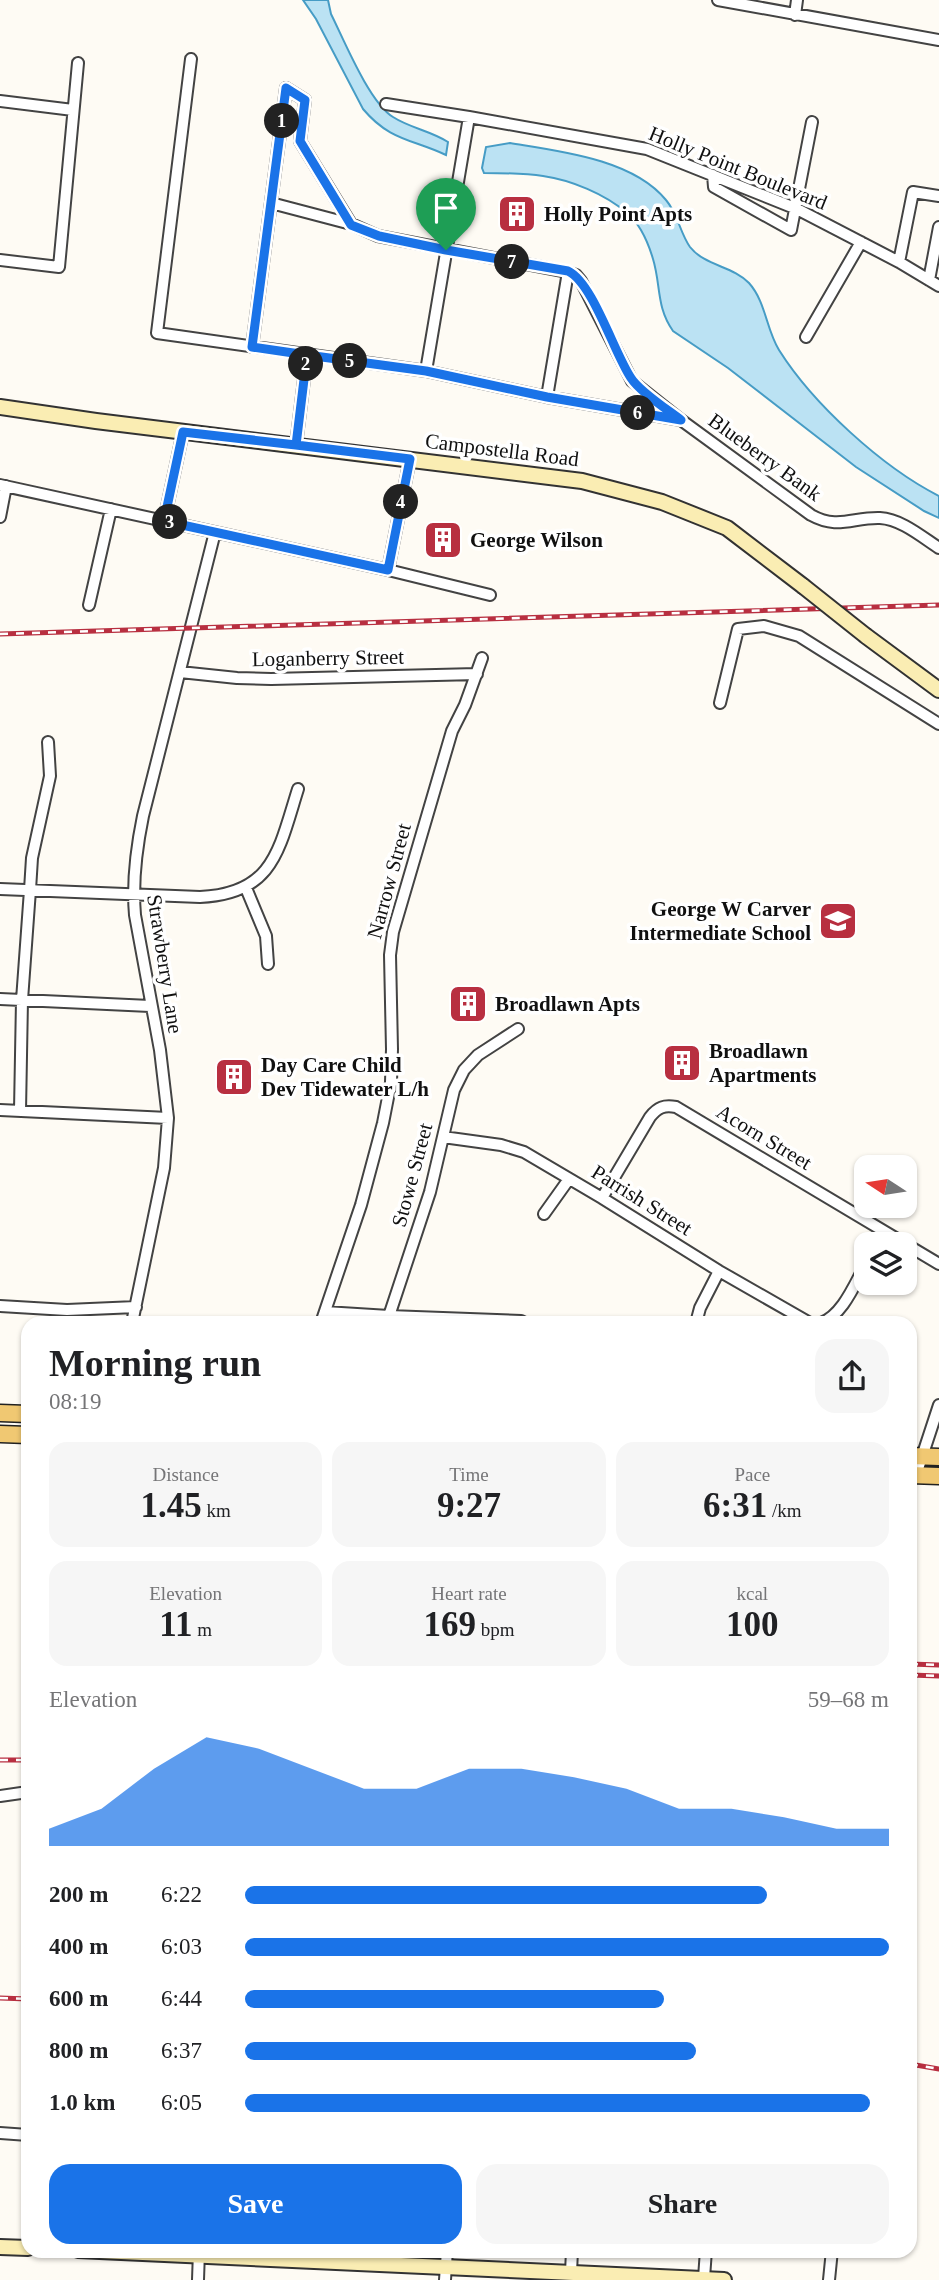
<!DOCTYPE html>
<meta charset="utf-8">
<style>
body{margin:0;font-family:"Times New Roman",serif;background:#f6f6f6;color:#202124;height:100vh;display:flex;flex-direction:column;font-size:26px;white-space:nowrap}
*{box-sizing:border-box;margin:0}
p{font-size:23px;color:#757577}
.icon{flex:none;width:38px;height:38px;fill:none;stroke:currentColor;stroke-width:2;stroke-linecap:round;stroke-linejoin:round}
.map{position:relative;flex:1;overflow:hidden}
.panel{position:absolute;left:21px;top:1316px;width:896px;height:942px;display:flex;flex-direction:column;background:#fff;border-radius:21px;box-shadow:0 2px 5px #0004}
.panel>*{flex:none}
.needle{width:46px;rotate:282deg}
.fabs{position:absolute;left:854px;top:1155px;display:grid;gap:14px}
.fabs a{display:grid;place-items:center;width:63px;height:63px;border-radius:14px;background:#fff;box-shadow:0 2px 5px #0004;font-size:35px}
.pin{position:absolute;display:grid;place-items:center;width:60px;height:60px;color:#fff;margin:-72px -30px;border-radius:50% 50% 50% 0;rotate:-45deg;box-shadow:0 0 7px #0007}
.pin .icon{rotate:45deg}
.km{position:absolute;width:35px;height:35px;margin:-18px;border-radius:50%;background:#222;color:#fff;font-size:19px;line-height:35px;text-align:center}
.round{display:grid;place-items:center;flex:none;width:74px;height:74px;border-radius:21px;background:#f6f6f6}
.head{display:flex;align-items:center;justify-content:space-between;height:119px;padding:0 28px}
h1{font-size:38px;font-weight:700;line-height:52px}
.figures{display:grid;grid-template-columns:repeat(3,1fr);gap:10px;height:119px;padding:7px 28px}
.figures div{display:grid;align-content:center;border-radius:18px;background:#f6f6f6;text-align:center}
.figures b{font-size:35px;font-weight:700}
.figures small{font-size:19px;font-weight:400}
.figures p{font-size:19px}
.chart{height:196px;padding:14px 28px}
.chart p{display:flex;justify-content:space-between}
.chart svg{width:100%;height:126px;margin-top:7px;fill:#1a73e8;opacity:.7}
.cta{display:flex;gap:14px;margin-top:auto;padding:14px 28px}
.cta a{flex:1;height:80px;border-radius:21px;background:#1a73e8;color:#fff;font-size:28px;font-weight:700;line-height:80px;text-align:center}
.cta a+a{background:#f6f6f6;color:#202124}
ul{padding:0 28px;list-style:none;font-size:23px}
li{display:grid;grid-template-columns:112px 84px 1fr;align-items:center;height:52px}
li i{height:18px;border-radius:9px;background:#1a73e8}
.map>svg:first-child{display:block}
.water{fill:#bbe2f3;stroke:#469cc5;stroke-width:2}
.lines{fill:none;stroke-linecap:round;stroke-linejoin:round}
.street-casing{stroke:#434343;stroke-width:14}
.secondary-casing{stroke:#323232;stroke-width:18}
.primary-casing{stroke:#212121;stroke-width:19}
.street{stroke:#fff;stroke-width:10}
.secondary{stroke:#faedb3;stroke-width:14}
.primary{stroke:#f0c872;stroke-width:16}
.rail-casing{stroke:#b82f40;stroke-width:5}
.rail{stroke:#fff;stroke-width:2.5;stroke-dasharray:8;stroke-linecap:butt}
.secondary-bridge-casing{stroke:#323232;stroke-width:18;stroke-linecap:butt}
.secondary-bridge{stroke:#faedb3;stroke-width:14}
.route-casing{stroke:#fff;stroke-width:14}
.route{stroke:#1a73e8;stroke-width:9}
.labels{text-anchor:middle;stroke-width:7;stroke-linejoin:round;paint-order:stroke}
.street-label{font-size:21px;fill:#101010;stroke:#fff}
.poi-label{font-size:21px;font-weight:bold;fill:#101010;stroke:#fff;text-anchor:start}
</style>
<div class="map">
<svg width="939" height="2280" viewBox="0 0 939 2280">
<rect width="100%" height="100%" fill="#fefbf4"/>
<path class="water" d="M303,0H328L331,14C344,40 369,102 393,117C410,128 431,131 448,142L446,155C412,139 390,141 363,109L316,19Z
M510,143C559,151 633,159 666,200C678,214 680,233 690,247C705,266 733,266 749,283C766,302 766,329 779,350C813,404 882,467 939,496V518L924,511L856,467L728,368L673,331C656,307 661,285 653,259C648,242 640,224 627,213C605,194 571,180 543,176C524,173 503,173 484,173L482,168L486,147Z"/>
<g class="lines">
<defs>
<path id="street" d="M718,0L939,40
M795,15L797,0
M191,59L157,333L426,371L547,397L681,420
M0,101L73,110
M386,104L469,117L647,149L797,209L899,262L939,286
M713,175L714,187L791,230L812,122
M271,203L351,224L378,236L568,272L576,275L581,281L632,381L681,420L811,515C838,530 853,517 880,518C901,519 922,537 939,548
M0,260L59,267L78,63
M899,262L913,192L939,196
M929,280L939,227
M806,337L861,242
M252,347L286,88L305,100L300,141L351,224
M426,371L469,117
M547,397L568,272
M296,445L307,355
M0,485L388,570L490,595
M0,517L6,486
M164,521L183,432
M388,570L410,459
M89,605L111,509
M180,672L237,678L271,679L477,674
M720,703L738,629L764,626L799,636L939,724
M246,888L266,936L268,964
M0,889L200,897C274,894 279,849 298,789
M0,999L150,1006
M0,1110L168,1118
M20,1111L22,1000L30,890L32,858L50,776L48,742
M443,1137L501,1145L524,1152L602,1198L719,1271L810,1323
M602,1198L650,1117C658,1107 664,1105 676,1107L939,1264
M544,1214L569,1179
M0,1306L67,1310L136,1307
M325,1312L389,1316L521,1321L525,1323
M389,1316L430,1192L454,1090L464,1070L478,1055L518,1029
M132,1323L164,1168L168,1118L160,1050L135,915C132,881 136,850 143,816L215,532
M321,1323L361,1205L383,1123L391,1082L392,1049L390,955L393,932L452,731L465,705L482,658
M696,1323L700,1308L719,1271
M821,1323C843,1315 855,1283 866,1264
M916,1475L939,1405
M0,1796L28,1792
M0,2133L28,2135
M571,2273L572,2250
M704,2278L706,2250
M198,2280L199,2251
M445,2280L447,2250
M829,2280L832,2250"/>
<path id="secondary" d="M0,407L96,421L582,481L662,502L727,528L803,586
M866,636L939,690
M0,2247L28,2248
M78,2250L724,2280"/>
<path id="primary" d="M0,1413L28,1414
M0,1434L28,1435
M910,1456L939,1457
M910,1475L939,1476"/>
</defs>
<use href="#street" class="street-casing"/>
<use href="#secondary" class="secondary-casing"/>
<use href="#primary" class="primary-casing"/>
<use href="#street" class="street"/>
<use href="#secondary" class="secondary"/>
<use href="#primary" class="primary"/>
<defs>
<path id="rail" d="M0,634L939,605
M910,1664L939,1665
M910,1675L939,1676
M0,1760H28
M0,1998L28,1999
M910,2064L939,2069"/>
</defs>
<use href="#rail" class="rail-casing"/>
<use href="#rail" class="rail"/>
<defs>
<path id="secondary-bridge" d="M803,586L866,636"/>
</defs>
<use href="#secondary-bridge" class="secondary-bridge-casing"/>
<use href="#secondary-bridge" class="secondary-bridge"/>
</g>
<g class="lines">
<defs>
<path id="route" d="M446,250L379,236L351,225L300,141L305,100L286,88L252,347L307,355L296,445L183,432L164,521L388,570L410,459L296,445L307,355L426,371L547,397L681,420C668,410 639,391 631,378C614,353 593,283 568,271L446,250"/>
</defs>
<use href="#route" class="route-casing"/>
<use href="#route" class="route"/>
</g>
<defs>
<symbol id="building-square" viewBox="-11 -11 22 22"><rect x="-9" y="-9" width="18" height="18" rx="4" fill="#b82f40" stroke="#fff"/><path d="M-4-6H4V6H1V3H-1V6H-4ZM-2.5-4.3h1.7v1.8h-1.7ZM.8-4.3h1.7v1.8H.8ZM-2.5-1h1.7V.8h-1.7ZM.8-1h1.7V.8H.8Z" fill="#fff"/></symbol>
<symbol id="school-square" viewBox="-11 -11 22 22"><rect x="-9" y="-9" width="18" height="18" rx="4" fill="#b82f40" stroke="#fff"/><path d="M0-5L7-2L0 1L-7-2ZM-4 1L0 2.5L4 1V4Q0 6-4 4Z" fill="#fff"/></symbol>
</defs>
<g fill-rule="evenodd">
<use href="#building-square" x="495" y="192" width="44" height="44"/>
<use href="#building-square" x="421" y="518" width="44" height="44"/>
<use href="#school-square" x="816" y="899" width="44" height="44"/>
<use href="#building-square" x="446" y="982" width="44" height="44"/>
<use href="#building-square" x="660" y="1041" width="44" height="44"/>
<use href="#building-square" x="212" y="1055" width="44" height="44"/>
</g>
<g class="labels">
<g class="street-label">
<text transform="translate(738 168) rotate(22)" y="7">Holly Point Boulevard</text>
<text transform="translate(502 450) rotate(7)" y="7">Campostella Road</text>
<text transform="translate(765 457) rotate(36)" y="7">Blueberry Bank</text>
<text transform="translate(328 658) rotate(-1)" y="7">Loganberry Street</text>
<text transform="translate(389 881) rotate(-75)" y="7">Narrow Street</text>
<text transform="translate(165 964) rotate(81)" y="7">Strawberry Lane</text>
<text transform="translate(764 1137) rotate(31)" y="7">Acorn Street</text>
<text transform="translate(412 1175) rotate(-75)" y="7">Stowe Street</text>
<text transform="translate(642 1200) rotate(32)" y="7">Parrish Street</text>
</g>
<g class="poi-label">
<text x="544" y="221">Holly Point Apts</text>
<text x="470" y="547">George Wilson</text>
<text x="811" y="916" text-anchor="end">George W Carver<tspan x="811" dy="24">Intermediate School</tspan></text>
<text x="495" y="1011">Broadlawn Apts</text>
<text x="709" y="1058">Broadlawn<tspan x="709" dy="24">Apartments</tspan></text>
<text x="261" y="1072">Day Care Child<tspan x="261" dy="24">Dev Tidewater L/h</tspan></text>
</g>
</g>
</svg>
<div class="fabs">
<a><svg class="needle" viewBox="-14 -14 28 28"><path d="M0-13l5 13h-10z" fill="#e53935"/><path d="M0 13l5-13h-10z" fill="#757577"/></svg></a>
<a><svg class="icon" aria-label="layers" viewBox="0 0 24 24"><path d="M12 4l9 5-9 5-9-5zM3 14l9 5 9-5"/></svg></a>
</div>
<div class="pin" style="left:446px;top:250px;background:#1e9e55"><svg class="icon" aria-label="arrive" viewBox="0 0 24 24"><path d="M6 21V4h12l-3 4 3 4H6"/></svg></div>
<b class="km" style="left:282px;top:121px">1</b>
<b class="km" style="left:306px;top:364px">2</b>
<b class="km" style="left:170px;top:522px">3</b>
<b class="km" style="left:401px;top:502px">4</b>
<b class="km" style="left:350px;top:361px">5</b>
<b class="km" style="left:638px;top:413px">6</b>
<b class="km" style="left:512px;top:262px">7</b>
<section class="panel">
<div class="head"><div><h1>Morning run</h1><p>08:19</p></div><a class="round"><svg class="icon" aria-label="share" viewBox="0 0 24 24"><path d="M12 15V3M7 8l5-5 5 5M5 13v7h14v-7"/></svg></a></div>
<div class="figures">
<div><p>Distance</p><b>1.45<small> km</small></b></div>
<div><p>Time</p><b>9:27</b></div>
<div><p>Pace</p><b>6:31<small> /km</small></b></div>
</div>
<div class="figures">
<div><p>Elevation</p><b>11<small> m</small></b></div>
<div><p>Heart rate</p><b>169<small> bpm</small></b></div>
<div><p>kcal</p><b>100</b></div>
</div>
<div class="chart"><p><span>Elevation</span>59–68 m</p>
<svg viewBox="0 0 160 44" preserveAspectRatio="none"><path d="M0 44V38L10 31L20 17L30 6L40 10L50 17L60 24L70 24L80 17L90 17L100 20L110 24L120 31L130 31L140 34L150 38L160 38V44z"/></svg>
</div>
<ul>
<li><b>200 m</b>6:22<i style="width:81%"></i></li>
<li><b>400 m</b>6:03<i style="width:100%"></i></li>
<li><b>600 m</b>6:44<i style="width:65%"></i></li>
<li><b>800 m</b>6:37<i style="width:70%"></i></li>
<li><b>1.0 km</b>6:05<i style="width:97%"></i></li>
</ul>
<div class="cta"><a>Save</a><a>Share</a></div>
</section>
</div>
